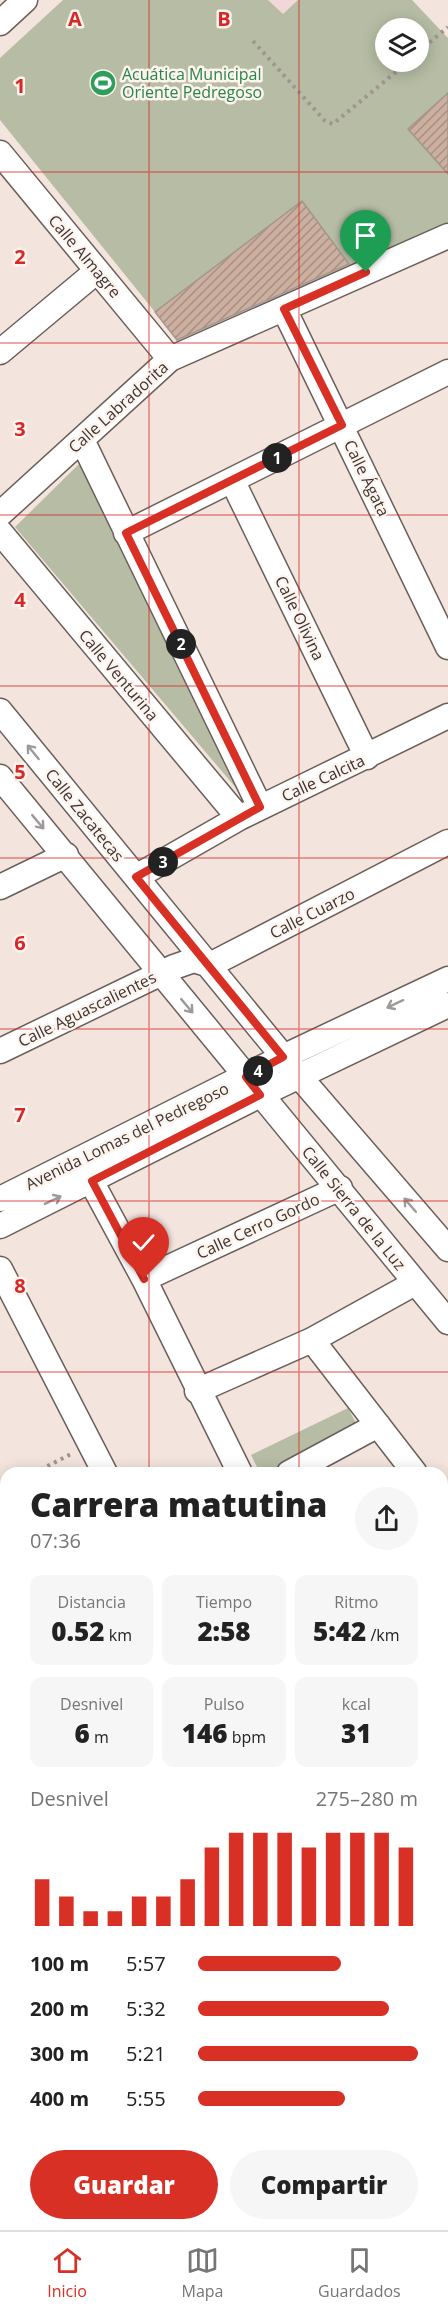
<!DOCTYPE html>
<html lang="es">
<meta charset="utf-8">
<style>
body{margin:0;font-family:"Open Sans",sans-serif;background:#f6f6f6;color:#222;height:100vh;display:flex;flex-direction:column;font-size:22px;white-space:nowrap}
*{box-sizing:border-box;margin:0}
p{font-size:20px;color:#767676}
.icon{flex:none;width:33px;height:33px;fill:none;stroke:currentColor;stroke-width:2;stroke-linecap:round;stroke-linejoin:round}
.map{position:relative;flex:1;overflow:hidden}
.sheet{position:absolute;left:0px;top:1467px;width:448px;height:764px;display:flex;flex-direction:column;background:#fff;border-radius:18px 18px 0 0;box-shadow:0 3px 15px #0003}
.sheet>*{flex:none}
.buttons{position:absolute;left:375px;top:18px;display:grid;gap:12px}
.buttons a{display:grid;place-items:center;width:54px;height:54px;border-radius:50%;background:#fff;box-shadow:0 3px 15px #0003;font-size:30px}
.pin{position:absolute;display:grid;place-items:center;width:51px;height:51px;color:#fff;margin:-62px -26px;border-radius:50% 50% 50% 0;rotate:-45deg;box-shadow:0 0 6px #0007}
.pin .icon{rotate:45deg}
.km{position:absolute;width:30px;height:30px;margin:-15px;border-radius:50%;background:#222;color:#fff;font-size:16px;line-height:30px;text-align:center}
.round{display:grid;place-items:center;flex:none;width:63px;height:63px;border-radius:32px;background:#f6f6f6}
.head{display:flex;align-items:center;justify-content:space-between;height:102px;padding:0 30px}
h1{font-size:33px;font-weight:800;line-height:45px}
.metrics{display:grid;grid-template-columns:repeat(3,1fr);gap:9px;height:102px;padding:6px 30px}
.metrics div{display:grid;align-content:center;border-radius:12px;background:#f6f6f6;text-align:center}
.metrics b{font-size:26px;font-weight:800}
.metrics small{font-size:16px;font-weight:400}
.metrics p{font-size:16px}
.chart{height:168px;padding:12px 30px}
.chart p{display:flex;justify-content:space-between}
.chart svg{width:100%;height:108px;margin-top:6px;stroke:#d93025;stroke-width:6}
.action{display:flex;gap:12px;margin-top:auto;padding:12px 30px}
.action a{flex:1;height:69px;border-radius:36px;background:#d93025;color:#fff;font-size:24px;font-weight:800;line-height:69px;text-align:center}
.action a+a{background:#f6f6f6;color:#222}
ul{padding:0 30px;list-style:none;font-size:20px}
li{display:grid;grid-template-columns:96px 72px 1fr;align-items:center;height:45px}
li i{height:15px;border-radius:8px;background:#d93025}
.menu{display:flex;justify-content:space-around;align-items:center;height:84px;border-top:2px solid #e0e0e0;background:#fff;font-size:16px;color:#767676}
.menu a{display:grid;justify-items:center;gap:3px}
.menu .selected{color:#d93025}
.map>svg:first-child{display:block}
.education{fill:#f2d7d8}
.park{fill:#b6bda4;fill-rule:evenodd}
.building{fill:url(#building-hatch);stroke:#a3968f;stroke-width:1.5}
.lines{fill:none;stroke-linecap:round;stroke-linejoin:round}
.minor-casing{stroke:#6b5f59;stroke-width:27}
.path{stroke:#9f9590;stroke-width:4;stroke-dasharray:3 4.5;stroke-linecap:butt}
.minor{stroke:#fff;stroke-width:24}
.oneway{stroke:#9d9a99}
.route-casing{stroke:#fff;stroke-width:12}
.route{stroke:#d93025;stroke-width:8}
.grid{fill:none;stroke:#d62828;stroke-width:1.5;stroke-opacity:0.55}
.labels{text-anchor:middle;stroke-width:5;stroke-linejoin:round;paint-order:stroke}
.leisure-label{font-size:16px;fill:#27864d;stroke:#fef3ed;text-anchor:start}
.street-label{font-size:16px;fill:#3b3633;stroke:#fef3ed}
.grid-label{font-size:20px;text-anchor:middle;font-weight:bold;fill:#d62828;stroke:#fef3ed;stroke-width:5;stroke-linejoin:round;paint-order:stroke}
</style>
<div class="map">
<svg width="448" height="2230" viewBox="0 0 448 2230">
<defs>
<pattern id="building-hatch" width="6" height="6" patternUnits="userSpaceOnUse" patternTransform="scale(1.5)"><rect width="6" height="6" fill="#ccaf9f"/><path d="M-1 1l2-2M0 6l6-6M5 7l2-2" fill="none" stroke="#a78f82"/></pattern>
</defs>
<rect width="100%" height="100%" fill="#f3e5de"/>
<path class="education" d="M268,0H298L283,15Z"/>
<path class="park" d="M63,0H268L283,14L298,0H412L448,38V93L408,129L448,174V223L352,268L302,201L155,312L0,120V58ZM386,28H418V62H386Z
M79,464L236,788L15,527Z
M348,1408L358,1427L270,1473H260L251,1455Z"/>
<path class="building" d="M448,93V174L408,129Z
M302,201L349,264L177,340L155,312Z"/>
<g class="lines">
<defs>
<path id="minor" d="M0,23L25,0
M0,153L170,359
M284,309L448,647
M0,352L97,271
M82,440L260,807
M232,480L367,757
M0,514L170,359L448,236
M0,532L239,818
M126,533L448,372
M0,711L299,1076L448,1249
M0,777L448,1322
M136,877L239,818L448,716
M0,887L66,855
M0,1051L174,967L194,960L210,965L448,842
M84,1168L144,1279L240,1473
M0,1199L283,1057L448,979
M0,1226L260,1095L448,1005
M0,1269L105,1473
M144,1279L340,1188
M312,1340L415,1473
M197,1391L312,1340L415,1283
M289,1473L378,1425
M442,1508L448,1515
M0,1532L6,1545
M442,1674L448,1671
M0,1751L6,1748
M442,1879L448,1888
M0,1892L6,1889
M0,2024L6,2020
M442,2086L448,2083
M442,2128L448,2125
M0,2167L6,2177
M0,2209L6,2205
M16,2230V2224
M209,2230L217,2224
M265,2230L274,2224"/>
</defs>
<use href="#minor" class="minor-casing"/>
<path class="path" d="M253,41L325,121L333,124L408,62
M418,52L448,27
M34,1473L71,1454
M0,1490L6,1487"/>
<use href="#minor" class="minor"/>
</g>
<defs><path id="oneway-shaft" d="M-6 0H5M1.5-3L5.5 0L1.5 3" fill="none" stroke-width="1.6" stroke-linecap="round" stroke-linejoin="round" transform="scale(1.5)"/></defs>
<g class="oneway">
<use href="#oneway-shaft" transform="translate(33 752) rotate(-129)"/>
<use href="#oneway-shaft" transform="translate(38 822) rotate(50)"/>
<use href="#oneway-shaft" transform="translate(395 1004) rotate(155)"/>
<use href="#oneway-shaft" transform="translate(187 1006) rotate(50)"/>
<use href="#oneway-shaft" transform="translate(53 1200) rotate(-26)"/>
<use href="#oneway-shaft" transform="translate(410 1205) rotate(-131)"/>
</g>
<g class="lines">
<defs>
<path id="route" d="M144,1279L92,1181L260,1095L246,1077L283,1057L136,877L260,807L126,533L342,425L284,309L366,272"/>
</defs>
<use href="#route" class="route-casing"/>
<use href="#route" class="route"/>
</g>
<path class="grid" d="M149,0V1473M299,0V1473M0,172H448M0,343H448M0,515H448M0,686H448M0,858H448M0,1029H448M0,1201H448M0,1372H448M0,1544H6M442,1544H448M0,1715H6M442,1715H448M0,1887H6M442,1887H448M0,2058H6M442,2058H448M149,2224V2230M299,2224V2230"/>
<defs>
<symbol id="stadium-disc" viewBox="-11 -11 22 22"><circle r="9.5" fill="#2e9e5b" stroke="#fef3ed"/><path d="M0-5a6.5 5 0 1 0 0 10a6.5 5 0 1 0 0-10ZM-3.5-1.8h7v3.6h-7Z" fill="#fff"/></symbol>
</defs>
<g fill-rule="evenodd">
<use href="#stadium-disc" x="88" y="68" width="30" height="30"/>
</g>
<g class="labels">
<g class="leisure-label">
<text x="122" y="80">Acuática Municipal<tspan x="122" dy="18">Oriente Pedregoso</tspan></text>
</g>
<g class="street-label">
<text transform="translate(85 256) rotate(50)" y="6">Calle Almagre</text>
<text transform="translate(118 407) rotate(-42)" y="6">Calle Labradorita</text>
<text transform="translate(367 478) rotate(64)" y="6">Calle Ágata</text>
<text transform="translate(300 618) rotate(64)" y="6">Calle Olivina</text>
<text transform="translate(119 675) rotate(50)" y="6">Calle Venturina</text>
<text transform="translate(323 778) rotate(-25)" y="6">Calle Calcita</text>
<text transform="translate(85 815) rotate(51)" y="6">Calle Zacatecas</text>
<text transform="translate(312 913) rotate(-27)" y="6">Calle Cuarzo</text>
<text transform="translate(87 1009) rotate(-26)" y="6">Calle Aguascalientes</text>
<text transform="translate(127 1136) rotate(-26)" y="6">Avenida Lomas del Pedregoso</text>
<text transform="translate(354 1208) rotate(51)" y="6">Calle Sierra de la Luz</text>
<text transform="translate(258 1226) rotate(-25)" y="6">Calle Cerro Gordo</text>
</g>
</g>
<g class="grid-label">
<text x="75" y="26">A</text>
<text x="224" y="26">B</text>
<text x="20" y="93">1</text>
<text x="20" y="264">2</text>
<text x="20" y="436">3</text>
<text x="20" y="607">4</text>
<text x="20" y="779">5</text>
<text x="20" y="950">6</text>
<text x="20" y="1122">7</text>
<text x="20" y="1293">8</text>
</g>
</svg>
<div class="buttons">
<a><svg class="icon" aria-label="layers" viewBox="0 0 24 24"><path d="M12 4l9 5-9 5-9-5zM3 14l9 5 9-5"/></svg></a>
</div>
<div class="pin" style="left:366px;top:272px;background:#1e9e55"><svg class="icon" aria-label="arrive" viewBox="0 0 24 24"><path d="M6 21V4h12l-3 4 3 4H6"/></svg></div>
<div class="pin" style="left:144px;top:1279px;background:#d93025"><svg class="icon" aria-label="check" viewBox="0 0 24 24"><path d="M5 12l5 5 9-10"/></svg></div>
<b class="km" style="left:277px;top:458px">1</b>
<b class="km" style="left:181px;top:644px">2</b>
<b class="km" style="left:163px;top:862px">3</b>
<b class="km" style="left:258px;top:1071px">4</b>
<section class="sheet">
<div class="head"><div><h1>Carrera matutina</h1><p>07:36</p></div><a class="round"><svg class="icon" aria-label="share" viewBox="0 0 24 24"><path d="M12 15V3M7 8l5-5 5 5M5 13v7h14v-7"/></svg></a></div>
<div class="metrics">
<div><p>Distancia</p><b>0.52<small> km</small></b></div>
<div><p>Tiempo</p><b>2:58</b></div>
<div><p>Ritmo</p><b>5:42<small> /km</small></b></div>
</div>
<div class="metrics">
<div><p>Desnivel</p><b>6<small> m</small></b></div>
<div><p>Pulso</p><b>146<small> bpm</small></b></div>
<div><p>kcal</p><b>31</b></div>
</div>
<div class="chart"><p><span>Desnivel</span>275–280 m</p>
<svg viewBox="0 0 160 44" preserveAspectRatio="none"><path d="M5 44V25M15 44V32M25 44V38M35 44V38M45 44V32M55 44V32M65 44V25M75 44V12M85 44V6M95 44V6M105 44V6M115 44V12M125 44V6M135 44V6M145 44V6M155 44V12"/></svg>
</div>
<ul>
<li><b>100 m</b>5:57<i style="width:65%"></i></li>
<li><b>200 m</b>5:32<i style="width:87%"></i></li>
<li><b>300 m</b>5:21<i style="width:100%"></i></li>
<li><b>400 m</b>5:55<i style="width:67%"></i></li>
</ul>
<div class="action"><a>Guardar</a><a>Compartir</a></div>
</section>
</div>
<nav class="menu">
<a class="selected"><svg class="icon" aria-label="home" viewBox="0 0 24 24"><path d="M3 11l9-7 9 7M6 9v11h12V9"/></svg>Inicio</a>
<a><svg class="icon" aria-label="map" viewBox="0 0 24 24"><path d="M3 6l6-2 6 2 6-2v14l-6 2-6-2-6 2zM9 4v14M15 6v14"/></svg>Mapa</a>
<a><svg class="icon" aria-label="saved" viewBox="0 0 24 24"><path d="M7 4h10v16l-5-4-5 4z"/></svg>Guardados</a>
</nav>
